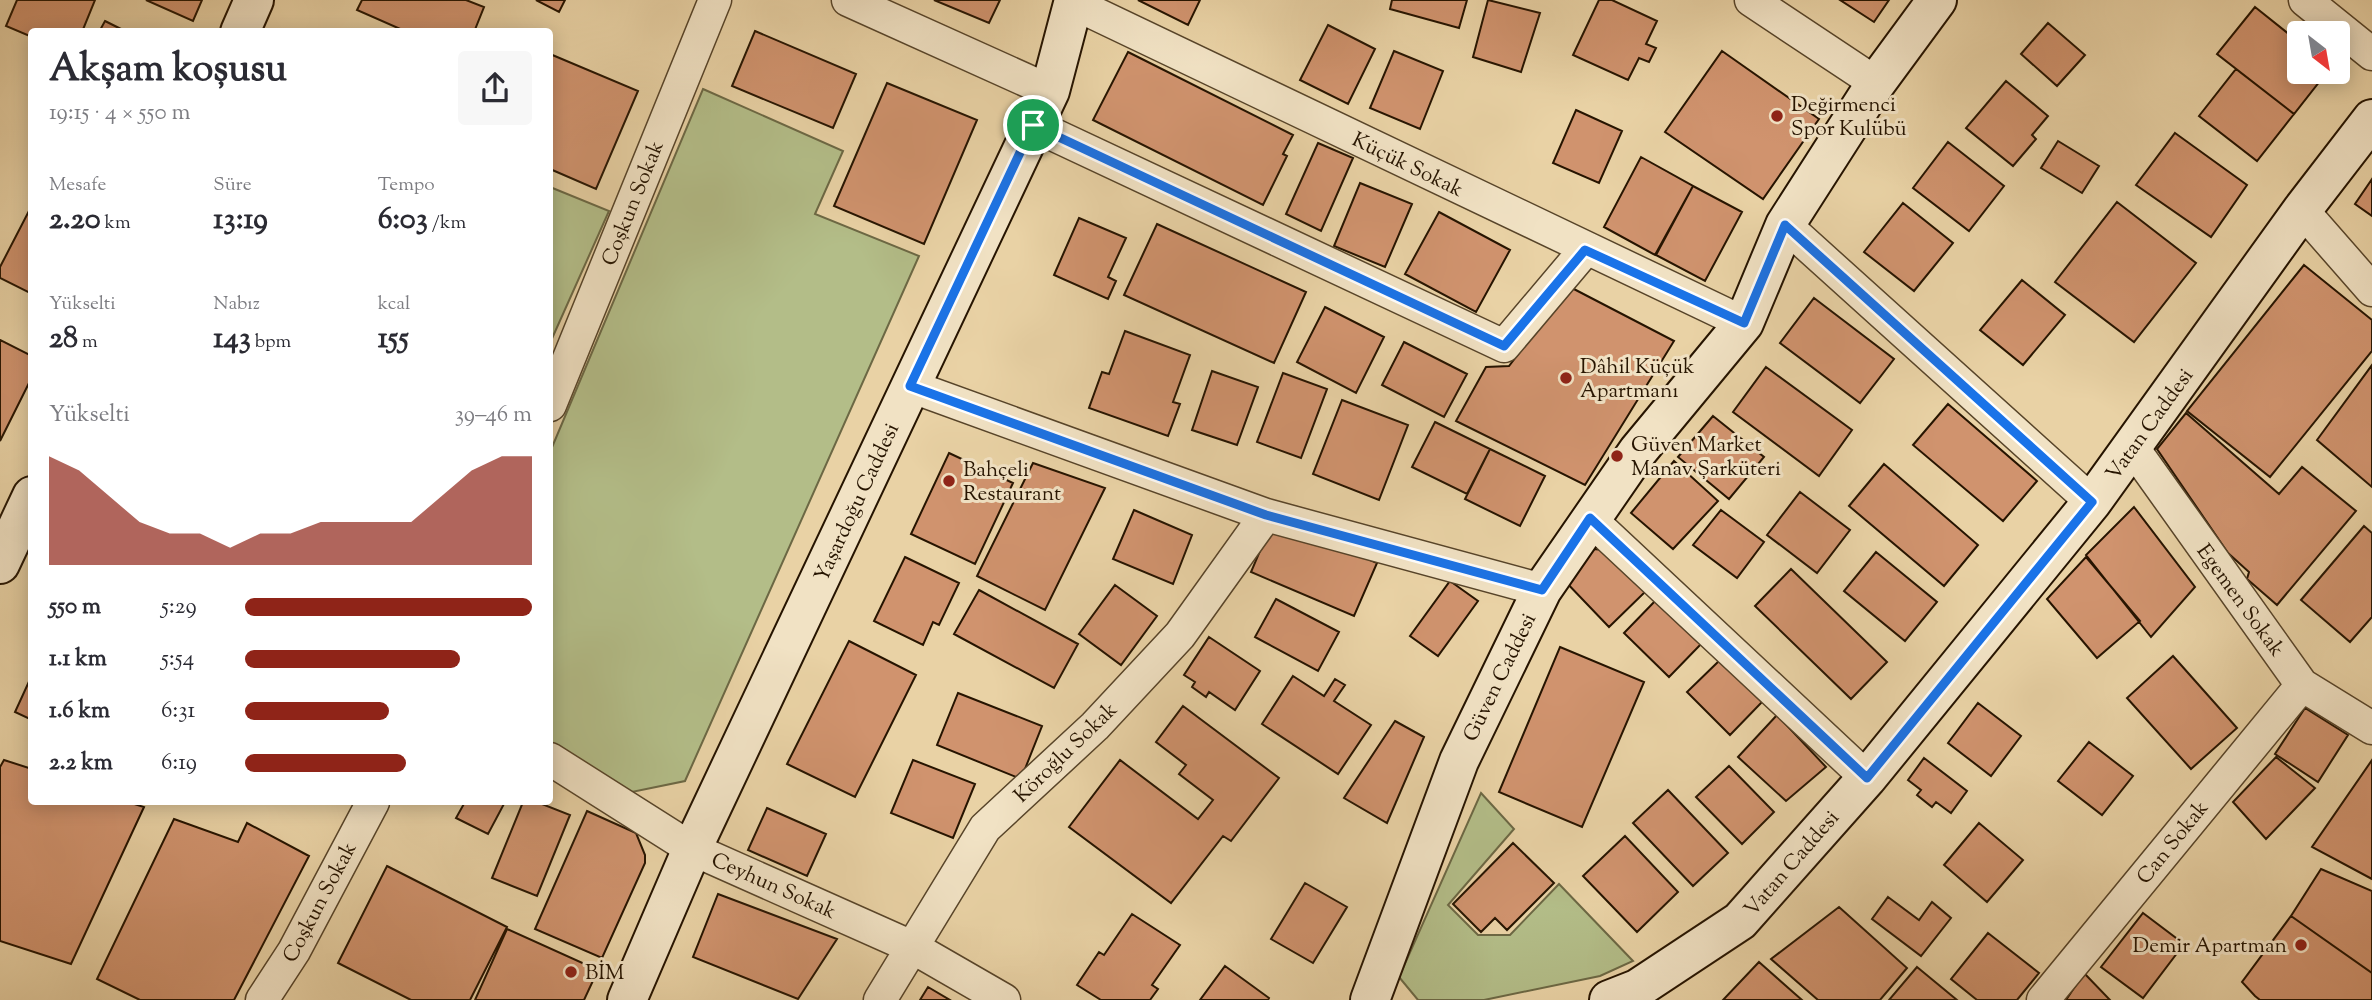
<!DOCTYPE html>
<html lang="tr">
<meta charset="utf-8">
<style>
body{margin:0;font-family:"Sorts Mill Goudy",serif;background:#f7f7f7;color:#2b2b33;height:100vh;display:flex;flex-direction:column;font-size:26px;white-space:nowrap}
*{box-sizing:border-box;margin:0}
p{font-size:23px;color:#7c7c81}
.icon{flex:none;width:38px;height:38px;fill:none;stroke:currentColor;stroke-width:2;stroke-linecap:round;stroke-linejoin:round}
.map{position:relative;flex:1;overflow:hidden}
.side{position:absolute;left:28px;top:28px;width:525px;height:777px;display:flex;flex-direction:column;background:#fff;border-radius:7px;box-shadow:0 4px 18px #0003}
.side>*{flex:none}
.needle{width:46px;rotate:149deg}
.fabs{position:absolute;left:2287px;top:21px;display:grid;gap:14px}
.fabs a{display:grid;place-items:center;width:63px;height:63px;border-radius:7px;background:#fff;box-shadow:0 4px 18px #0003;font-size:35px}
.pin{position:absolute;display:grid;place-items:center;width:60px;height:60px;color:#fff;margin:-30px;border:4px solid #fff;border-radius:50%;box-shadow:0 2px 7px #0007}
.round{display:grid;place-items:center;flex:none;width:74px;height:74px;border-radius:7px;background:#f7f7f7}
.summary{display:flex;align-items:center;justify-content:space-between;height:119px;padding:0 21px}
h1{font-size:38px;font-weight:700;line-height:52px}
.stats{display:grid;grid-template-columns:repeat(3,1fr);gap:10px;height:119px;padding:7px 21px}
.stats div{display:grid;align-content:center}
.stats b{font-size:30px;font-weight:700}
.stats small{font-size:19px;font-weight:400}
.stats p{font-size:19px}
.chart{height:196px;padding:14px 21px}
.chart p{display:flex;justify-content:space-between}
.chart svg{width:100%;height:126px;margin-top:7px;fill:#8f2418;opacity:.7}
ul{padding:0 21px;list-style:none;font-size:23px}
li{display:grid;grid-template-columns:112px 84px 1fr;align-items:center;height:52px}
li i{height:18px;border-radius:9px;background:#8f2418}
.map>svg:first-child{display:block}
.green{fill:#b3bd88;stroke:#6c6844;stroke-width:2}
.building{fill:#d0936e;stroke:#261400;stroke-width:2}
.lines{fill:none;stroke-linecap:round;stroke-linejoin:round}
.street-casing{stroke:#574429;stroke-width:35}
.secondary-casing{stroke:#261400;stroke-width:42}
.street{stroke:#f1e2c4;stroke-width:32}
.secondary{stroke:#f1e2c4;stroke-width:38}
.route-casing{stroke:#fff;stroke-width:14}
.route{stroke:#1a73e8;stroke-width:9}
.poi-dot{fill:#8f2418;stroke:#f1e2c4;stroke-width:2.5}
.labels{text-anchor:middle;stroke-width:6;stroke-linejoin:round;paint-order:stroke}
.poi-label{font-size:21px;fill:#261400;stroke:#f1e2c4;text-anchor:start}
.street-label{font-size:21px;fill:#261400;stroke:#f1e2c4}
</style>
<div class="map">
<svg width="2372" height="1000" viewBox="0 0 2372 1000">
<rect width="100%" height="100%" fill="#e9d2a5"/>
<filter id="stains"><feTurbulence type="fractalNoise" baseFrequency=".00286" numOctaves="4"/><feColorMatrix values="0 0 0 0 .2 0 0 0 0 .09 0 0 0 0 .02 0 0 0 .5 -.17"/></filter>
<radialGradient id="worn" r=".72"><stop offset=".6" stop-color="#630" stop-opacity="0"/><stop offset="1" stop-color="#630" stop-opacity=".3"/></radialGradient>
<path class="green" d="M703,89L843,151L815,214L919,256L685,781L627,793L550,741V452Z
M550,187L609,211L550,343Z
M1481,793L1514,829L1448,905L1478,935H1510L1559,884L1633,961L1600,976L1484,1000H1418L1399,977Z"/>
<path class="building" d="M17,0H95L82,32H32V37L6,26Z
M146,0H202L193,21Z
M362,0H466L484,7L474,32H407L357,10Z
M536,0H565L559,12Z
M934,0H1000L989,23Z
M1138,0H1200L1188,25Z
M1392,0H1467L1459,28L1390,9Z
M1488,0L1540,13L1521,72L1473,57Z
M1599,0H1612L1657,21L1646,44L1656,48L1649,62L1639,58L1628,80L1573,55Z
M1840,0H1889L1874,22Z
M2255,7L2300,43V72H2327L2294,114L2217,54Z
M105,21L127,32H99Z
M2048,23L2085,55L2057,86L2021,54Z
M1328,25L1375,49L1348,104L1300,80Z
M755,31L856,74L833,128L732,86Z
M1394,51L1443,71L1420,129L1370,108Z
M1722,51L1819,119L1763,199L1665,132Z
M1128,52L1293,135L1283,154L1287,156L1263,205L1093,120Z
M550,54L638,91L596,189L550,169Z
M2236,69L2294,114L2257,161L2199,116Z
M2006,81L2048,116L2032,135L2036,139L2013,166L1966,128Z
M887,83L977,120L924,244L834,206Z
M1576,110L1622,131L1599,183L1553,163Z
M2175,133L2247,185L2211,237L2136,185Z
M2058,141L2099,166L2082,193L2041,168Z
M1948,142L2004,186L1969,231L1913,188Z
M1318,143L1353,158L1321,231L1286,214Z
M1641,157L1693,186L1655,255L1604,227Z
M2372,179V216L2355,204Z
M1360,183L1412,204L1385,267L1334,246Z
M1693,186L1742,212L1705,281L1656,255Z
M2117,202L2196,263L2134,342L2055,282Z
M1903,203L1953,243L1914,291L1864,252Z
M31,207H32V294L0,278V267Z
M1439,212L1510,250L1476,312L1405,274Z
M1079,218L1126,238L1108,277L1116,281L1108,299L1054,275Z
M1157,224L1306,292L1274,363L1124,295Z
M2304,265L2372,320V351L2270,477L2187,411Z
M2022,280L2065,315L2023,365L1980,330Z
M1570,287L1674,341L1585,485L1456,421L1486,367L1509,366Z
M1814,298L1894,359L1860,403L1780,343Z
M1325,307L1384,337L1356,393L1297,362Z
M1125,331L1190,355L1173,402L1180,404L1168,436L1089,408L1102,372L1109,374Z
M0,340L32,356V377L0,441Z
M1404,342L1467,374L1444,417L1382,385Z
M2372,365V487L2317,440Z
M1766,367L1852,430L1819,476L1733,412Z
M1212,371L1258,387L1237,445L1192,430Z
M1283,373L1327,389L1301,458L1257,442Z
M1342,400L1408,425L1379,500L1313,474Z
M1948,404L2037,481L2003,521L1913,445Z
M2186,413L2279,494L2302,467L2356,511L2277,605L2247,579L2249,572L2228,553L2157,449Z
M1713,416L1764,457L1729,499L1678,457Z
M1435,422L1490,449L1467,494L1412,467Z
M1490,449L1545,476L1520,526L1465,499Z
M949,453L1013,483L975,564L911,534Z
M1674,461L1718,501L1673,549L1631,513Z
M1033,463L1105,488L1045,610L977,576Z
M1884,464L1978,545L1944,586L1849,506Z
M1800,492L1850,530L1817,573L1767,535Z
M2134,507L2195,587L2151,637L2086,555Z
M1134,510L1192,535L1173,584L1113,559Z
M1721,510L1764,542L1737,578L1693,545Z
M1274,518L1377,563L1354,616L1251,572Z
M2364,526L2372,533V617L2350,642L2301,600Z
M1591,549L1608,550L1647,590L1609,627L1562,578Z
M1876,552L1937,602L1905,641L1844,591Z
M905,557L959,583L939,625L933,622L923,645L874,621Z
M2086,557L2140,621L2097,658L2047,599Z
M1791,569L1887,662L1851,699L1755,606Z
M1450,581L1478,601L1438,656L1410,636Z
M1115,585L1157,616L1121,665L1079,634Z
M979,590L1078,644L1054,688L954,634Z
M1658,598L1703,642L1669,677L1624,633Z
M1276,599L1339,632L1318,671L1255,637Z
M1209,637L1260,671L1235,710L1209,692L1206,697L1192,687L1195,682L1184,675Z
M849,641L916,675L855,797L787,764Z
M1560,647L1644,682L1582,827L1499,792Z
M2173,656L2237,728L2191,769L2127,698Z
M1720,660L1762,702L1730,735L1687,692Z
M32,675V720L15,712Z
M1293,676L1324,696L1335,679L1345,685L1334,701L1371,725L1338,774L1262,724Z
M958,693L1042,726L1021,779L937,745Z
M1978,703L2021,736L1991,776L1948,743Z
M1183,706L1279,778L1231,841L1223,836L1171,903L1069,827L1120,760L1198,819L1213,800L1179,774L1186,765L1156,742Z
M2305,708L2348,735L2318,782L2275,754Z
M1777,715L1826,767L1786,801L1738,757Z
M1395,721L1424,737L1387,823L1344,798Z
M2089,742L2133,776L2102,815L2058,781Z
M2276,757L2315,788L2266,839L2233,802Z
M1924,758L1967,791L1951,813L1936,802L1932,807L1917,795L1921,790L1908,780Z
M4,760L32,769V802H128L144,807L71,964L0,941V767Z
M913,760L975,784L953,838L891,813Z
M2372,760V879L2312,847Z
M1729,766L1774,812L1742,844L1696,797Z
M1668,790L1728,853L1693,886L1633,823Z
M465,802H505L488,834L456,818Z
M523,802H537L570,815L537,896L492,878Z
M767,808L826,834L807,876L748,850Z
M587,811L636,833L645,855V863L602,958L535,929Z
M174,819L238,842L247,823L309,856L234,1000H140L97,979Z
M1979,823L2023,860L1987,902L1944,865Z
M1625,836L1678,892L1637,932L1583,876Z
M1513,843L1554,883L1507,930L1495,918L1481,932L1453,904Z
M387,866L507,927L470,1000H411L338,963Z
M2321,869L2372,891V973L2291,916Z
M1305,883L1347,907L1313,963L1271,939Z
M718,894L837,939L798,999L693,957Z
M1888,897L1919,920L1932,902L1951,918L1921,956L1872,919Z
M1839,907L1907,968L1880,1000H1818L1771,959Z
M2143,913L2184,944L2143,998L2101,967Z
M1132,914L1180,945L1152,985L1158,989L1150,1000H1101L1077,985L1099,952L1104,955Z
M2291,916L2372,973V1000H2260L2255,996L2242,982Z
M507,929L598,970L584,1000H475Z
M1988,933L2039,973L2017,1000H1977L1951,979Z
M1759,962L1794,993L1802,1000H1723Z
M1225,966L1269,998L1268,1000H1200Z
M1917,967L1957,1000H1889Z
M2084,973L2110,1000H2066Z
M928,987L950,1000H920Z"/>
<g class="lines">
<defs>
<path id="street" d="M848,0L1050,91
M1751,0L1876,83
M2305,0L2372,54
M1073,3L1744,323
M1033,125L1504,346L1585,250
M2302,210L2372,290
M1785,225L2092,502
M910,386L1266,515L1542,590
M550,405L715,0
M2133,448L2302,685L2372,728
M1589,518L1867,778
M550,759L692,849L912,947L1004,1000
M262,1000L294,951L373,802
M880,1000L985,828L1095,726L1180,635L1266,515
M2043,1000L2302,685"/>
<path id="secondary" d="M240,32L254,0
M0,564L32,496
M627,1000L692,849L1050,91L1074,0
M1370,1000L1459,761L1542,590L1638,451L1744,323L1785,225L1876,83L1937,0
M1609,1000L1637,989L1740,921L1867,778L2092,502L2302,210L2372,119"/>
</defs>
<use href="#street" class="street-casing"/>
<use href="#secondary" class="secondary-casing"/>
<use href="#street" class="street"/>
<use href="#secondary" class="secondary"/>
</g>
<g class="lines">
<defs>
<path id="route" d="M1033,125L1504,346L1585,250L1744,323L1785,225L2092,502L1867,778L1590,518L1542,590L1266,515L910,386Z"/>
</defs>
<use href="#route" class="route-casing"/>
<use href="#route" class="route"/>
</g>
<g class="poi-dot">
<circle cx="1777" cy="116" r="7"/>
<circle cx="1566" cy="378" r="7"/>
<circle cx="1617" cy="456" r="7"/>
<circle cx="949" cy="481" r="7"/>
<circle cx="2301" cy="945" r="7"/>
<circle cx="571" cy="972" r="7"/>
</g>
<g class="labels">
<g class="poi-label">
<text x="1791" y="111">Değirmenci<tspan x="1791" dy="24">Spor Kulübü</tspan></text>
<text x="1580" y="373">Dâhil Küçük<tspan x="1580" dy="24">Apartmanı</tspan></text>
<text x="1631" y="451">Güven Market<tspan x="1631" dy="24">Manav Şarküteri</tspan></text>
<text x="963" y="476">Bahçeli<tspan x="963" dy="24">Restaurant</tspan></text>
<text x="2287" y="952" text-anchor="end">Demir Apartman</text>
<text x="585" y="979">BİM</text>
</g>
<g class="street-label">
<text transform="translate(1408 164) rotate(26)" y="7">Küçük Sokak</text>
<text transform="translate(632 203) rotate(-68)" y="7">Coşkun Sokak</text>
<text transform="translate(2149 424) rotate(-54)" y="7">Vatan Caddesi</text>
<text transform="translate(856 502) rotate(-65)" y="7">Yaşardoğu Caddesi</text>
<text transform="translate(2241 600) rotate(54)" y="7">Egemen Sokak</text>
<text transform="translate(1499 677) rotate(-64)" y="7">Güven Caddesi</text>
<text transform="translate(1065 752) rotate(-44)" y="7">Köroğlu Sokak</text>
<text transform="translate(2172 842) rotate(-51)" y="7">Can Sokak</text>
<text transform="translate(1791 863) rotate(-49)" y="7">Vatan Caddesi</text>
<text transform="translate(774 885) rotate(24)" y="7">Ceyhun Sokak</text>
<text transform="translate(319 902) rotate(-62)" y="7">Coşkun Sokak</text>
</g>
</g>
<rect width="100%" height="100%" filter="url(#stains)"/>
<rect width="100%" height="100%" fill="url(#worn)"/>
</svg>
<div class="fabs">
<a><svg class="needle" viewBox="-14 -14 28 28"><path d="M0-13l5 13h-10z" fill="#e53935"/><path d="M0 13l5-13h-10z" fill="#7c7c81"/></svg></a>
</div>
<div class="pin" style="left:1033px;top:125px;background:#1e9e55"><svg class="icon" aria-label="arrive" viewBox="0 0 24 24"><path d="M6 21V4h12l-3 4 3 4H6"/></svg></div>
<section class="side">
<div class="summary"><div><h1>Akşam koşusu</h1><p>19:15 · 4 × 550 m</p></div><a class="round"><svg class="icon" aria-label="share" viewBox="0 0 24 24"><path d="M12 15V3M7 8l5-5 5 5M5 13v7h14v-7"/></svg></a></div>
<div class="stats">
<div><p>Mesafe</p><b>2.20<small> km</small></b></div>
<div><p>Süre</p><b>13:19</b></div>
<div><p>Tempo</p><b>6:03<small> /km</small></b></div>
</div>
<div class="stats">
<div><p>Yükselti</p><b>28<small> m</small></b></div>
<div><p>Nabız</p><b>143<small> bpm</small></b></div>
<div><p>kcal</p><b>155</b></div>
</div>
<div class="chart"><p><span>Yükselti</span>39–46 m</p>
<svg viewBox="0 0 160 44" preserveAspectRatio="none"><path d="M0 44V6L10 11L20 20L30 29L40 33L50 33L60 38L70 33L80 33L90 29L100 29L110 29L120 29L130 20L140 11L150 6L160 6V44z"/></svg>
</div>
<ul>
<li><b>550 m</b>5:29<i style="width:100%"></i></li>
<li><b>1.1 km</b>5:54<i style="width:75%"></i></li>
<li><b>1.6 km</b>6:31<i style="width:50%"></i></li>
<li><b>2.2 km</b>6:19<i style="width:56%"></i></li>
</ul>
</section>
</div>
